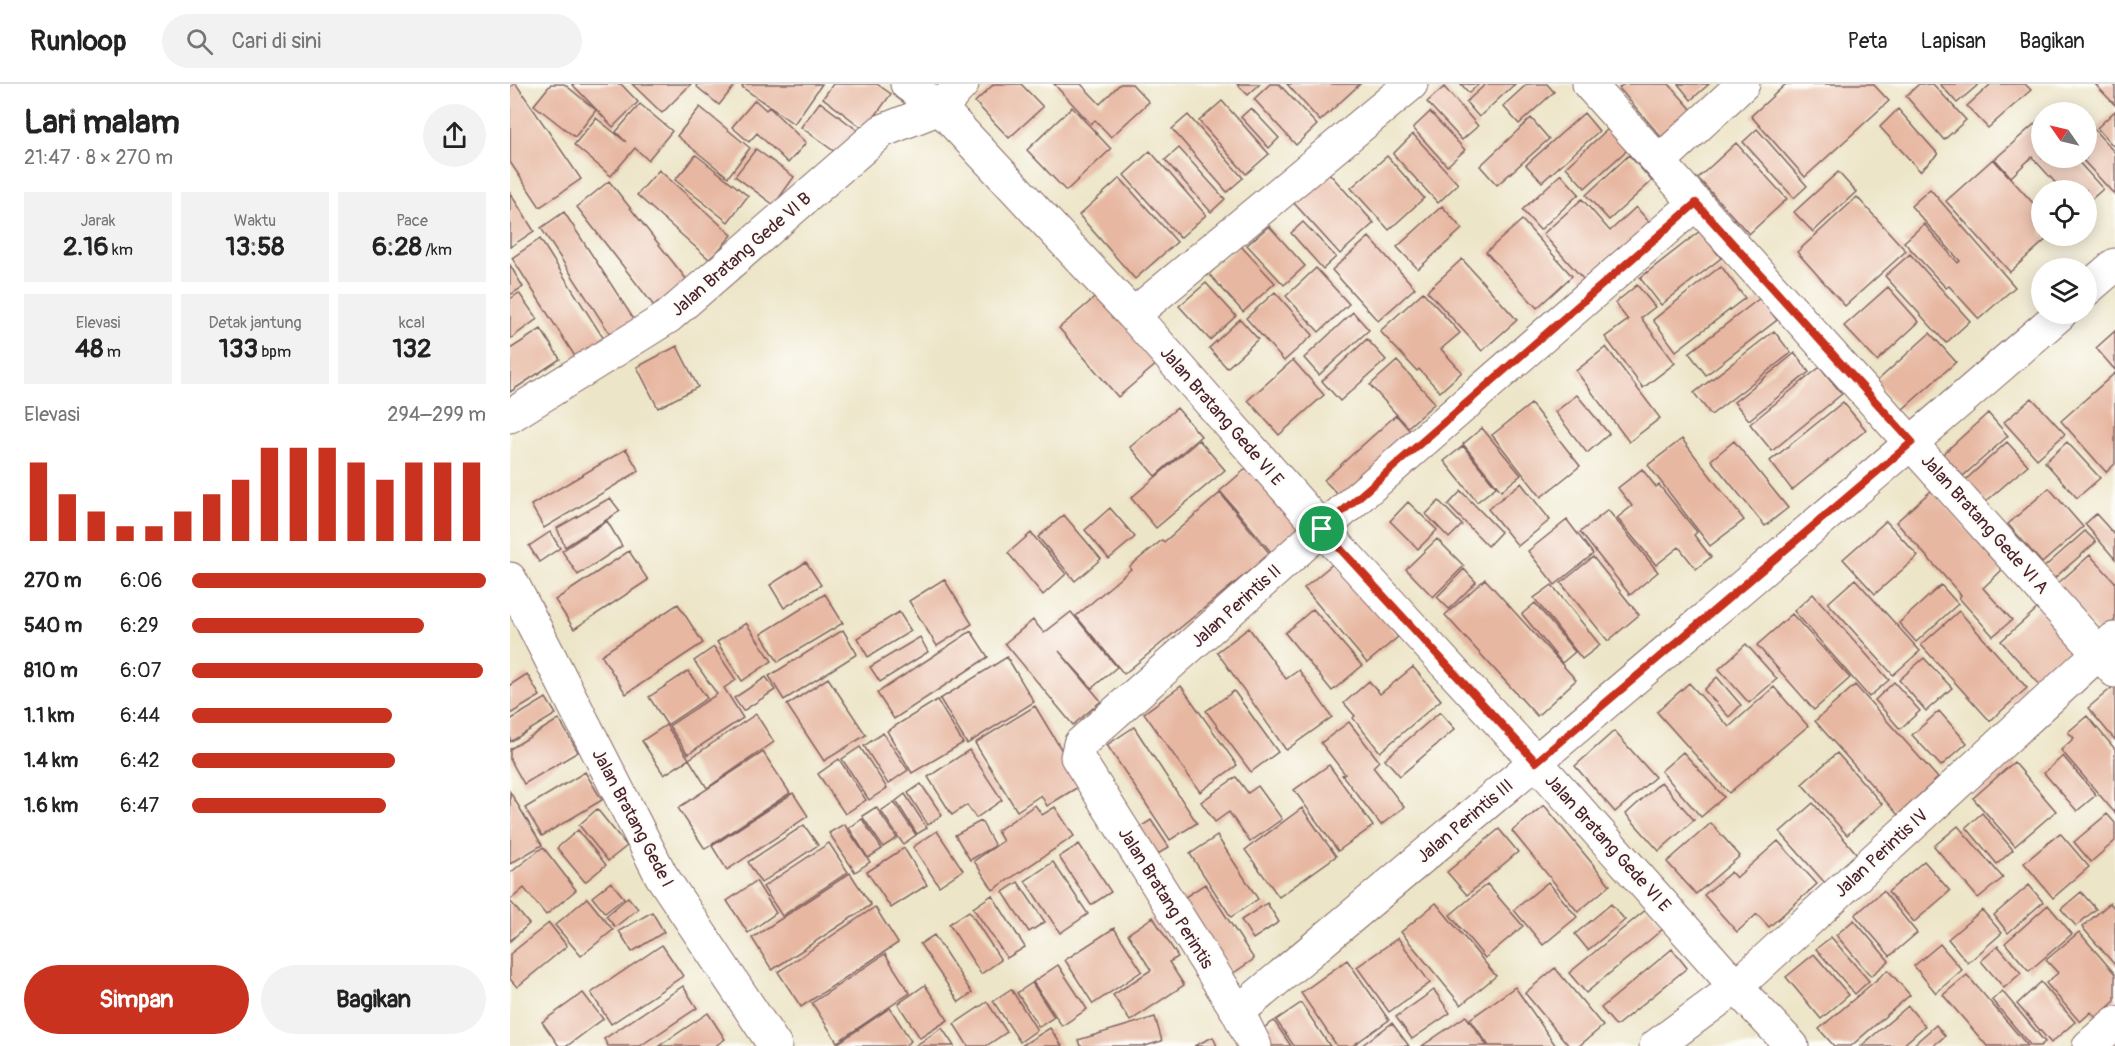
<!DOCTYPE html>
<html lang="id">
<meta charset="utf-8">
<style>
body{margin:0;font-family:Pangolin,sans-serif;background:#f2f2f2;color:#222;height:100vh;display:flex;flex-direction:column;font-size:22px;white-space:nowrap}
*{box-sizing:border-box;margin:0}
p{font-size:20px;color:#767676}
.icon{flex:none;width:33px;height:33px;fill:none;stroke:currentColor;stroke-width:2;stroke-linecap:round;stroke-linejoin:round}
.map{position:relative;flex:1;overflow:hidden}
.sheet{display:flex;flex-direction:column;background:#fff;width:510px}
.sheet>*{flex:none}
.needle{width:39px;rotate:304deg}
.buttons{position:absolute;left:1521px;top:18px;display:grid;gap:12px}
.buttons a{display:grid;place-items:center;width:66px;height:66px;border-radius:50%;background:#fff;box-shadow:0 3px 15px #0003;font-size:30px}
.pin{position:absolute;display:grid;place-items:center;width:51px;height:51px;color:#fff;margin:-26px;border:3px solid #fff;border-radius:50%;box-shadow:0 2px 6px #0007}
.round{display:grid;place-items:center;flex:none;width:63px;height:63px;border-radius:32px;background:#f2f2f2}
.head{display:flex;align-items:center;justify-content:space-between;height:102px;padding:0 24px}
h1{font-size:33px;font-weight:700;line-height:45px}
.metrics{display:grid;grid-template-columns:repeat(3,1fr);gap:9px;height:102px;padding:6px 24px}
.metrics div{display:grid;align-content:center;border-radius:0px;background:#f2f2f2;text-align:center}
.metrics b{font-size:26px;font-weight:700}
.metrics small{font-size:16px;font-weight:400}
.metrics p{font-size:16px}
.chart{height:168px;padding:12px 24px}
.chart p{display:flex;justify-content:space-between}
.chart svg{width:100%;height:108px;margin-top:6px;stroke:#c8321e;stroke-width:6}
.button{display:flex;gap:12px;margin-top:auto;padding:12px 24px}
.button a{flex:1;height:69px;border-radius:36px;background:#c8321e;color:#fff;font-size:24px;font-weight:700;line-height:69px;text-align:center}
.button a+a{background:#f2f2f2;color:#222}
ul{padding:0 24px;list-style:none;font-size:20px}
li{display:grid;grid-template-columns:96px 72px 1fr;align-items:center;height:45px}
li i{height:15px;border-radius:8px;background:#c8321e}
header{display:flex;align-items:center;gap:36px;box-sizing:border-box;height:84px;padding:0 30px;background:#fff;border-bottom:2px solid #e0e0e0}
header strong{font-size:28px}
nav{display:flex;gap:33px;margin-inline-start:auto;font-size:21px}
.search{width:420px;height:54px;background:#f2f2f2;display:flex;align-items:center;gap:15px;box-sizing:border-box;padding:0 21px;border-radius:33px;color:#767676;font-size:22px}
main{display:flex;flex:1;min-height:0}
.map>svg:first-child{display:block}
.building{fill:#e7b7a1}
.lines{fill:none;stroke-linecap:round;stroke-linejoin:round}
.minor-casing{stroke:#836462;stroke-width:35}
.minor{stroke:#fff;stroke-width:33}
.route-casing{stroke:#fff;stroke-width:12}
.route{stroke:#c8321e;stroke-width:8}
.labels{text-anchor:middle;stroke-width:4.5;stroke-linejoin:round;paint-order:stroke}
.street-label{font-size:18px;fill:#4a1f2b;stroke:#fdfcf7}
</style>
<header>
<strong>Runloop</strong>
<div class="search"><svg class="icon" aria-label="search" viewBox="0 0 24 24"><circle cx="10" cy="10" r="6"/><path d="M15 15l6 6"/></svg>Cari di sini</div>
<nav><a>Peta</a><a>Lapisan</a><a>Bagikan</a></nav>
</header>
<main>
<section class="sheet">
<div class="head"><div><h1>Lari malam</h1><p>21:47 · 8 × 270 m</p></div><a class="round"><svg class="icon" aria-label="share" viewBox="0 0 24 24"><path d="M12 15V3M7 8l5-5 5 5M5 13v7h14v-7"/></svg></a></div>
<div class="metrics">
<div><p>Jarak</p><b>2.16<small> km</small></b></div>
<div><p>Waktu</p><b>13:58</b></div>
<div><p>Pace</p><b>6:28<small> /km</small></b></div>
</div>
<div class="metrics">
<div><p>Elevasi</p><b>48<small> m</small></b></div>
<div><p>Detak jantung</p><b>133<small> bpm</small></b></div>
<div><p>kcal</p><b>132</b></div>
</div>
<div class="chart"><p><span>Elevasi</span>294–299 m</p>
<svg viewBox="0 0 160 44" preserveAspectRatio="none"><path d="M5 44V12M15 44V25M25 44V32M35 44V38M45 44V38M55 44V32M65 44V25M75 44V19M85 44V6M95 44V6M105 44V6M115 44V12M125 44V19M135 44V12M145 44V12M155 44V12"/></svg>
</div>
<ul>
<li><b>270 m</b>6:06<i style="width:100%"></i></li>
<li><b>540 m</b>6:29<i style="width:79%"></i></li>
<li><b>810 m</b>6:07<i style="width:99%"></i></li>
<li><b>1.1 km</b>6:44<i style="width:68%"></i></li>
<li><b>1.4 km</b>6:42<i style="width:69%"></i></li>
<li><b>1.6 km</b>6:47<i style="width:66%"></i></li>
</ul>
<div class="button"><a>Simpan</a><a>Bagikan</a></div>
</section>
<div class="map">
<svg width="1605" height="962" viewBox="0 0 1605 962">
<rect width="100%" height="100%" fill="#fdfcf7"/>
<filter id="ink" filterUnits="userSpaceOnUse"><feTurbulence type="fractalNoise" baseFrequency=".0167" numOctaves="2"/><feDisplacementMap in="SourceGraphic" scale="12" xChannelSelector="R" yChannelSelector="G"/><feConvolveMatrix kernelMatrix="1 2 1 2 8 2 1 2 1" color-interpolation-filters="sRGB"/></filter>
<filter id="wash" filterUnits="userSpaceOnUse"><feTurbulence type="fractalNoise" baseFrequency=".008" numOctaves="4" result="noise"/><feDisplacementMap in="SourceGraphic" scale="24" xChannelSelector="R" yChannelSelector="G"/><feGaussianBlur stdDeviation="1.35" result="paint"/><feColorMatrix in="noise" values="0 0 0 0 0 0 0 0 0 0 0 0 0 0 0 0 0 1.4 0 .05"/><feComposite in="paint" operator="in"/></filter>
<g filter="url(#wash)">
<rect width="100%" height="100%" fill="#ede5c8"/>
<g id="blocks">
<path class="building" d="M4,0H6L71,95L30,123L0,78V3Z
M41,0H54L86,26L65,53L24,21Z
M62,0H111L128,18L103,43Z
M122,0H181L152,29Z
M188,0H226L209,21L186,2Z
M234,0H312L284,40L232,3Z
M323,0H367L381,10L355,46L313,14Z
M484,0H511L533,23L499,54L465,18Z
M544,0H571L590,20L610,0H622L639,18L601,53L585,36L581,40Z
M727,0H750L738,11Z
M760,0H769L807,41L786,61L744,15Z
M777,0H850L810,37Z
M951,0H969L959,9Z
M976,0H1005L969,33L956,18Z
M1017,0H1037L1044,8L1009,40L993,22Z
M1114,0H1159L1182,26L1151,53L1109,4Z
M1168,0H1199L1181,16Z
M1276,0H1363L1379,17L1295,93L1241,32Z
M1409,0H1423L1456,36L1434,56L1396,12Z
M1430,0H1469L1447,19Z
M1481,0H1515L1521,6L1478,44L1457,22Z
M1585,0H1605V21Z
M934,3L968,42L952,56L917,18Z
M245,16L256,26L259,23L296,59L278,79L247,49L239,58L222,43Z
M712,17L759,70L736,90L689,37Z
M310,18L347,46L329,71L291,43Z
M130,20L162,47L138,76L125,64L101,92L64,61L86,34L116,58L106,48Z
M190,23L240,64L218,93L167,52Z
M562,23L601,65L556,107L517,66Z
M741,24L769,54L759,64L731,33Z
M1388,25L1428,70L1410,87L1370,43Z
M1605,27V64L1587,44Z
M920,28L955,66L937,82L903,44Z
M1074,29L1089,47L1032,98L1016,81Z
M678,31L733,94L717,108L662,45Z
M1532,33V74H1565L1593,105L1576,120V106H1552L1522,73L1501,93L1485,75Z
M1021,34L1039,55L987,101L970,82Z
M1581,42L1605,69V111L1571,74H1576V46Z
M1098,45L1117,66L1075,104L1056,83Z
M1247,45L1297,102L1284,114L1233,58Z
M903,50L948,100L928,119L883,70Z
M1226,59L1277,115L1239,150L1188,94Z
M669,64L715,115L701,128L655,76Z
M246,65L284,93L264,121L225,92Z
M640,67L696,131L670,154L614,91Z
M186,71L238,112L218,138L165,96Z
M1119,71L1142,97L1099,136L1076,111Z
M877,72L914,114L879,146L841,104Z
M1483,75L1532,129V152H1540L1500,188L1436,117Z
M149,86L222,151L200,176L127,111Z
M817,87L864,139L830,170L783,118Z
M1328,88L1346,108L1303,148L1284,128Z
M1051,90L1069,110L1030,146L1012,126Z
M610,94L667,158L625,195L569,131Z
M99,97L177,196L144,222L67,123Z
M1420,105L1505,203L1469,235L1439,202L1436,204L1394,158L1414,140L1448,179L1450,177L1401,122Z
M0,109L24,147L0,163Z
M1347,113L1396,167L1335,222L1287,168Z
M1072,115L1100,147L1126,123L1141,140L1112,167L1109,164L1074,196L1033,150Z
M932,122L952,145L908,185L887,163Z
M54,128L125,237L102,253L31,144Z
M1012,136L1062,192L1027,224L976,168Z
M793,138L826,173L813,185L781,149Z
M759,142L795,182L774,201L737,161Z
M1190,147L1211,174L1151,221L1130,194Z
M859,153L905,204L868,237L822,186Z
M30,155L94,255L66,274L2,174Z
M730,161L765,199L733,228L699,190Z
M1400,170L1460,237L1436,259L1375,192Z
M952,175L1007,236L972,267L917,207Z
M0,181L13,203L0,211Z
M1211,182L1235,214L1166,267L1143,236Z
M806,184L839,220L809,248L776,212Z
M696,199L726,232L700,256L669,222Z
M1127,201L1145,223L1131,234L1165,279L1133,304L1095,253L1118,236L1105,219Z
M1378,203L1409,238L1367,277L1334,242Z
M765,208L803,251L774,277L736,234Z
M913,208L950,249L931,265L952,288L930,308L909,285L907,287L870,247Z
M9,209L27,235L0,255V215Z
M589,210L648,279L608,313L549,244Z
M1250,214L1267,236L1196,291L1179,269Z
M843,228L859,246L809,291L794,274Z
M730,235L748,255L717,284L699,264Z
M31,245L50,275L0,308V265Z
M1264,247L1281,269L1201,331L1184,309Z
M1605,247V286L1586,264Z
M1420,249L1446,278L1392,326L1366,298Z
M857,255L876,276L830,317L812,297Z
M167,262L188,303L148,324L127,283Z
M1096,263L1150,334L1119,358L1066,287Z
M1285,269L1299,288L1239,336L1224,318Z
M783,276L814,311L769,351L738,316Z
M887,277L925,319L898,343L860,301Z
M1310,283L1332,310L1262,367L1240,340Z
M1605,289V380L1596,388L1551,337Z
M1067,311L1099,350L1077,369L1045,328Z
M1522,314L1555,350L1527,375L1494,338Z
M1333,318L1356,346L1282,406L1260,377Z
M1021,320L1070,382L1031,413L982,351Z
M667,324L691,352L645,392L620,363Z
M1478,329L1498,352L1453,392L1433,370Z
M886,331L906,354L835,418L814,396Z
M972,344L1011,391L991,407L953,360Z
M1172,355L1234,436L1200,462L1138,381Z
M689,356L715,386L646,444L621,414Z
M1224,357L1278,424L1255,442L1201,376Z
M1497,358L1518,381L1473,420L1453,398Z
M1557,358L1590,394L1567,414L1535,378Z
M953,362L986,403L967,418L934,377Z
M116,365L129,387L34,444L21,421Z
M739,382L791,444L761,468L710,407Z
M1132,385L1146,403L1149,401L1187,448L1184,451L1201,473L1186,485L1169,463L1146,481L1107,434L1122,422L1108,404Z
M1011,399L1040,436L1008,462L978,425Z
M1539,404L1573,443L1532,479L1498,440Z
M1422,406L1492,486L1473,504L1502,536L1483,552L1449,514L1451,511L1386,438Z
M951,407L991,448L978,462L938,421Z
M710,409L760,470L614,590L566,532L621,485L619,483L652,456L654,458Z
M100,414L110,427L55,463L47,444Z
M929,417L952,441L939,454L916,430Z
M898,418L927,446L908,465L880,437Z
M600,424L625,453L599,475L575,446Z
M1098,426L1148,488L1120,511L1070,448Z
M1586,430L1605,451V475L1575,440Z
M554,431L591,475L565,497L528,453Z
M1057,436L1083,470L1045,501L1018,467Z
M97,437L112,462L68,491L52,467Z
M1376,437L1408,472L1365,510L1333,475Z
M1575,447L1586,458L1541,497L1531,486Z
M40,448L50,464L29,478L19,462Z
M521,449L556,490L533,511L498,469Z
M927,455L954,482L923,513L896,485Z
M119,467L138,496L64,545L45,516Z
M1580,471L1605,498V536L1590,550L1546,501Z
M1083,473L1129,531L1098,557L1051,499Z
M296,478L311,501L274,524L260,501Z
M825,478L888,553L857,579L794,504Z
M954,485L966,498L939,525L927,513Z
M434,495L462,540L427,562L399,517Z
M975,495L1066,596L1027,632L935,531Z
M1345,495L1410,567L1383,591L1318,519Z
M1042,501L1090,561L1072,575L1024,514Z
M1431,501L1448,520L1406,558L1389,539Z
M315,510L333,539L268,578L251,550Z
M1303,510L1379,596L1359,613L1284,527Z
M1025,519L1065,568L1052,579L1012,530Z
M168,520L193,559L116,610L91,571Z
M1528,524L1567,567L1530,601L1491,557Z
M803,525L852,582L822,607L775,549Z
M1449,527L1517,604L1480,637L1411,561Z
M389,528L401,547L358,573L347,554Z
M561,528L607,583L582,604L549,567L591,617L563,641L495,559L523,536L534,549Z
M1282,530L1340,594L1304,626L1247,561Z
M236,539L262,577L232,597L207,558Z
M739,544L776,595L789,586L822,633L776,666L707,568Z
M333,546L347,570L274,616L259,592Z
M461,547L478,573L384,635L367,609Z
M410,553L418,568L370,598L360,583Z
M1236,560L1267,595L1239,619L1209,585Z
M204,563L226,596L214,604L233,634L178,670L159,642L207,610L184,577Z
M497,573L524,618L457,660L430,615Z
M1414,574L1442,604L1416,627L1389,596Z
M903,583L931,616L870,668L843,634L845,632L834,619L859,597L870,610Z
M178,587L197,614L157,641L139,613Z
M17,590L30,612L0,630V601Z
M256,593L265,606L233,627L224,614Z
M1207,593L1231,621L1219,633L1194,606Z
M318,594L356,651L314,677L277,621Z
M1384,598L1410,627L1390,645L1365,616Z
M1179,599L1219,643L1264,603L1298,642L1219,709L1147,628Z
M1345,601L1428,694L1388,731L1305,637Z
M1605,601V656L1578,624Z
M671,602L727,681L690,708L634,629Z
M724,607L768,668L741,688L696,627Z
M36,614L46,630L0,658V636Z
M427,616L453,659L402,689L377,647Z
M525,622L566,690L568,703L537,722L531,711L507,727L465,659Z
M1429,627L1457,659L1431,682L1402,651Z
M930,628L945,645L890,692L875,675Z
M246,630L264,658L197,704L179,675L154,691L132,657L156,641L179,675Z
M1577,632L1605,665V729L1551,666L1564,654L1558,648Z
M49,635L68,668L14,700L0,675V665Z
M839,638L869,677L863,683L894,723L871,741L832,691L835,690L811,659Z
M624,643L687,739L660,756L597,661Z
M1104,647L1145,693L1105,728L1065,682Z
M373,649L398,686L378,700L354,662Z
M350,663L377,704L359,716L332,675Z
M459,666L492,716L466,734L457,721L442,731L418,693Z
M253,668L280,709L195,765L168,724Z
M1173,668L1214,713L1191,733L1151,687Z
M1327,669L1372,720L1337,751L1292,700Z
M1553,672L1586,711L1567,727L1534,689Z
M329,675L356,716L335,730L308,690Z
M1504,678L1546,727L1505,762L1463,714Z
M819,681L863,742L828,767L784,706Z
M75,688L92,716L32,752L15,724Z
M726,693L738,709L748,702L772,735L740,758L719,728L705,738L691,718Z
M1151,698L1184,736L1149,767L1116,730Z
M411,700L432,731L418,741L398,709Z
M0,708L32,761L0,780Z
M283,709L298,732L217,786L202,762Z
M395,710L417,744L407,750L386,717Z
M384,718L406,751L393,760L371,727Z
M1303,719L1347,770L1315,799L1270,748Z
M525,721L532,731L545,723L564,752L483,806L464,777L493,757L487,747Z
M1034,721L1100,801L1068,828L1002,747Z
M366,723L387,754L373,763L352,732Z
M792,724L826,772L769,813L735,766Z
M87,725L117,762L98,777L69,741Z
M1472,729L1503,766L1487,780L1456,743Z
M1597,730L1605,739V757L1581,778L1564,758Z
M352,735L372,765L358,774L339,744Z
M641,736L659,763L642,774L624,747Z
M471,737L485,762L460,776L445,751Z
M1201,739L1230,772L1186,810L1157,778Z
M334,740L360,778L345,788L319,749Z
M294,741L308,761L251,799L238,778Z
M1448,742L1493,794L1468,814L1424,762Z
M989,745L1008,768L957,811L937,788Z
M68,746L96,781L75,798L47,764Z
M427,747L453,786L429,802L403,763Z
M1550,749L1579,783L1543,814L1514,779Z
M707,752L748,815L721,833L680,770Z
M1268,757L1307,800L1259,843L1247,830L1227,848L1194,811L1221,788L1226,794Z
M319,759L338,788L272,832L253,803Z
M569,760L601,808L581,821L549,773Z
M33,763L66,806L36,831L14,804L0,816V789Z
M394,764L417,801L381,824L357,788Z
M1414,777L1440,807L1404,838L1378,808Z
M543,778L578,830L550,849L515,797Z
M340,789L361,821L262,886L242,854Z
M246,797L266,829L238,849L217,817Z
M101,798L114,814L95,829L82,813Z
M508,798L535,838L519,848L493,808Z
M1038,798L1067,833L1033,861L1004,826Z
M695,800L744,875L722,890L672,815Z
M977,800L1013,842L975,874L940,831Z
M1519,801L1533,818L1498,849L1484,831Z
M1373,807L1407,849L1380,872L1345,831Z
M1571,808L1586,825L1566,842L1551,825Z
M482,811L515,863L497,874L463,824Z
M118,813L128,825L105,843L96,832Z
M77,814L103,846L71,872L45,841Z
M0,817L19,840L0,857Z
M757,819L769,838L743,855L731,836Z
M926,819L986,892L951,921L891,848Z
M1600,819L1605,825V881L1572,843Z
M1101,820L1115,836L1078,866L1065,850Z
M1538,821L1562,850L1519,887L1495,859Z
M365,823L388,859L291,923L268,888Z
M1138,824L1154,844L1076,909L1059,889Z
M1472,826L1492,849L1458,879L1438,855Z
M459,827L491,876L471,890L439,840Z
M142,828L154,848L122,868L109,847Z
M643,833L668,873L659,878L674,901L620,937L603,911L641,886L618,850Z
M1344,836L1379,877L1361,892L1326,851Z
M39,839L57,862L7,903L0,895V870Z
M604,844L632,887L583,920L555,876Z
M1569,848L1605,890V917L1586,934L1581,928L1570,938L1536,899L1548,889L1536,876Z
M424,851L462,909L449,918L410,860Z
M1321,853L1359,897L1345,910L1306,865Z
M888,854L920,899L879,928L847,883Z
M1430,860L1452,886L1426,909L1404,882Z
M152,861L173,892L101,940L81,909Z
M1488,862L1511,889L1494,904L1471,877Z
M1162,865L1177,884L1106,942L1091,924Z
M375,870L400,909L327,958L302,919Z
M1304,870L1339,911L1311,935L1276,893Z
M837,876L879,936L842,962H827L791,909Z
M548,881L577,925L552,942L523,898Z
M1045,884L1093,942L1069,962H1059L1015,909Z
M1378,886L1400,911L1341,962H1324L1309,945Z
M1457,891L1518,962H1477L1433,911Z
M1531,898L1565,938L1541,959L1507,920Z
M522,899L544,933L529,943L507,909Z
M415,901L438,936L410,954L388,920Z
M173,902L187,924L130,962H98L94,955Z
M1005,903L1046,962H979L960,935Z
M501,905L527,946L510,958L483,917Z
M924,906L940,929L902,955L886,933Z
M1492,907L1535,958L1530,962H1521L1482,916Z
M73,909L93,935L57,962H49L32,938Z
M477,918L497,948L476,962H458L444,940Z
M791,919L820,962H784L766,936Z
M1398,922L1415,942L1392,962H1351Z
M380,924L401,957L394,962H324Z
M198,929L215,955L205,962H149Z
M956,932L977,962H912Z
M645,933L652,957L635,962H570L568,956Z
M764,937L781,962H750L743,951Z
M882,939L899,962H851Z
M1426,941L1435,952L1423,962H1402Z
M432,944L444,962H405Z
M540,944L552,962H511Z
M703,953L707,962H684Z"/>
</g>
</g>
<g filter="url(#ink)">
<use href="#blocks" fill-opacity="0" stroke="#836462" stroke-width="1.5"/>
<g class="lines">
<defs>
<path id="minor" d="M397,0L430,24L623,231L812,445L1026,678L1226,903L1282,962
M1079,0L1605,587
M1149,78L1233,0
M1576,206L1605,181
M623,231L901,0
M0,332L158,233L372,47L430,24L452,0
M0,495L151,791L265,962
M728,928C1003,697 1279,466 1550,230
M745,962L728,928L567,673L570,660L812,445L1186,119
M1146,962L1226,903L1604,555
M1579,962L1605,939"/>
</defs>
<use href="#minor" class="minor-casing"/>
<use href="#minor" class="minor"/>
</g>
</g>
<g class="lines" filter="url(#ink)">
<defs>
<path id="route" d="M1186,119L1402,358L1026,678L812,445Z"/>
</defs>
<use href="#route" class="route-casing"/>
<use href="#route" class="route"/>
</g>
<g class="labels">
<g class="street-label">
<text transform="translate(231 170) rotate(-41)" y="6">Jalan Bratang Gede VI B</text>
<text transform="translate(712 332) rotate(49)" y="6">Jalan Bratang Gede VI E</text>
<text transform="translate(1475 440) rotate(48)" y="6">Jalan Bratang Gede VI A</text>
<text transform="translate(726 522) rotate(-42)" y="6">Jalan Perintis II</text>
<text transform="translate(123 734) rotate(62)" y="6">Jalan Bratang Gede I</text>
<text transform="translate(955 737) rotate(-40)" y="6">Jalan Perintis III</text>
<text transform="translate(1098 759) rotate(48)" y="6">Jalan Bratang Gede VI E</text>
<text transform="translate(1371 769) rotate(-43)" y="6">Jalan Perintis IV</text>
<text transform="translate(656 814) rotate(58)" y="6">Jalan Bratang Perintis</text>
</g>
</g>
</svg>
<div class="buttons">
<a><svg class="needle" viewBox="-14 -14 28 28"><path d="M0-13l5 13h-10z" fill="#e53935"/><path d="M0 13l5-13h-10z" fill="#767676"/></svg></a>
<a><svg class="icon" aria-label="locate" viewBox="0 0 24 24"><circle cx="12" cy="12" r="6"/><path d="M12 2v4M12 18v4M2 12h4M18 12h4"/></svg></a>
<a><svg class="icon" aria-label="layers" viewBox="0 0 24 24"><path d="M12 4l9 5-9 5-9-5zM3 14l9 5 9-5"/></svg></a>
</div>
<div class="pin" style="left:812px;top:445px;background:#1e9e55"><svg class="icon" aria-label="arrive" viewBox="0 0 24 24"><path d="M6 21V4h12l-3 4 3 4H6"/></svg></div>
</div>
</main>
